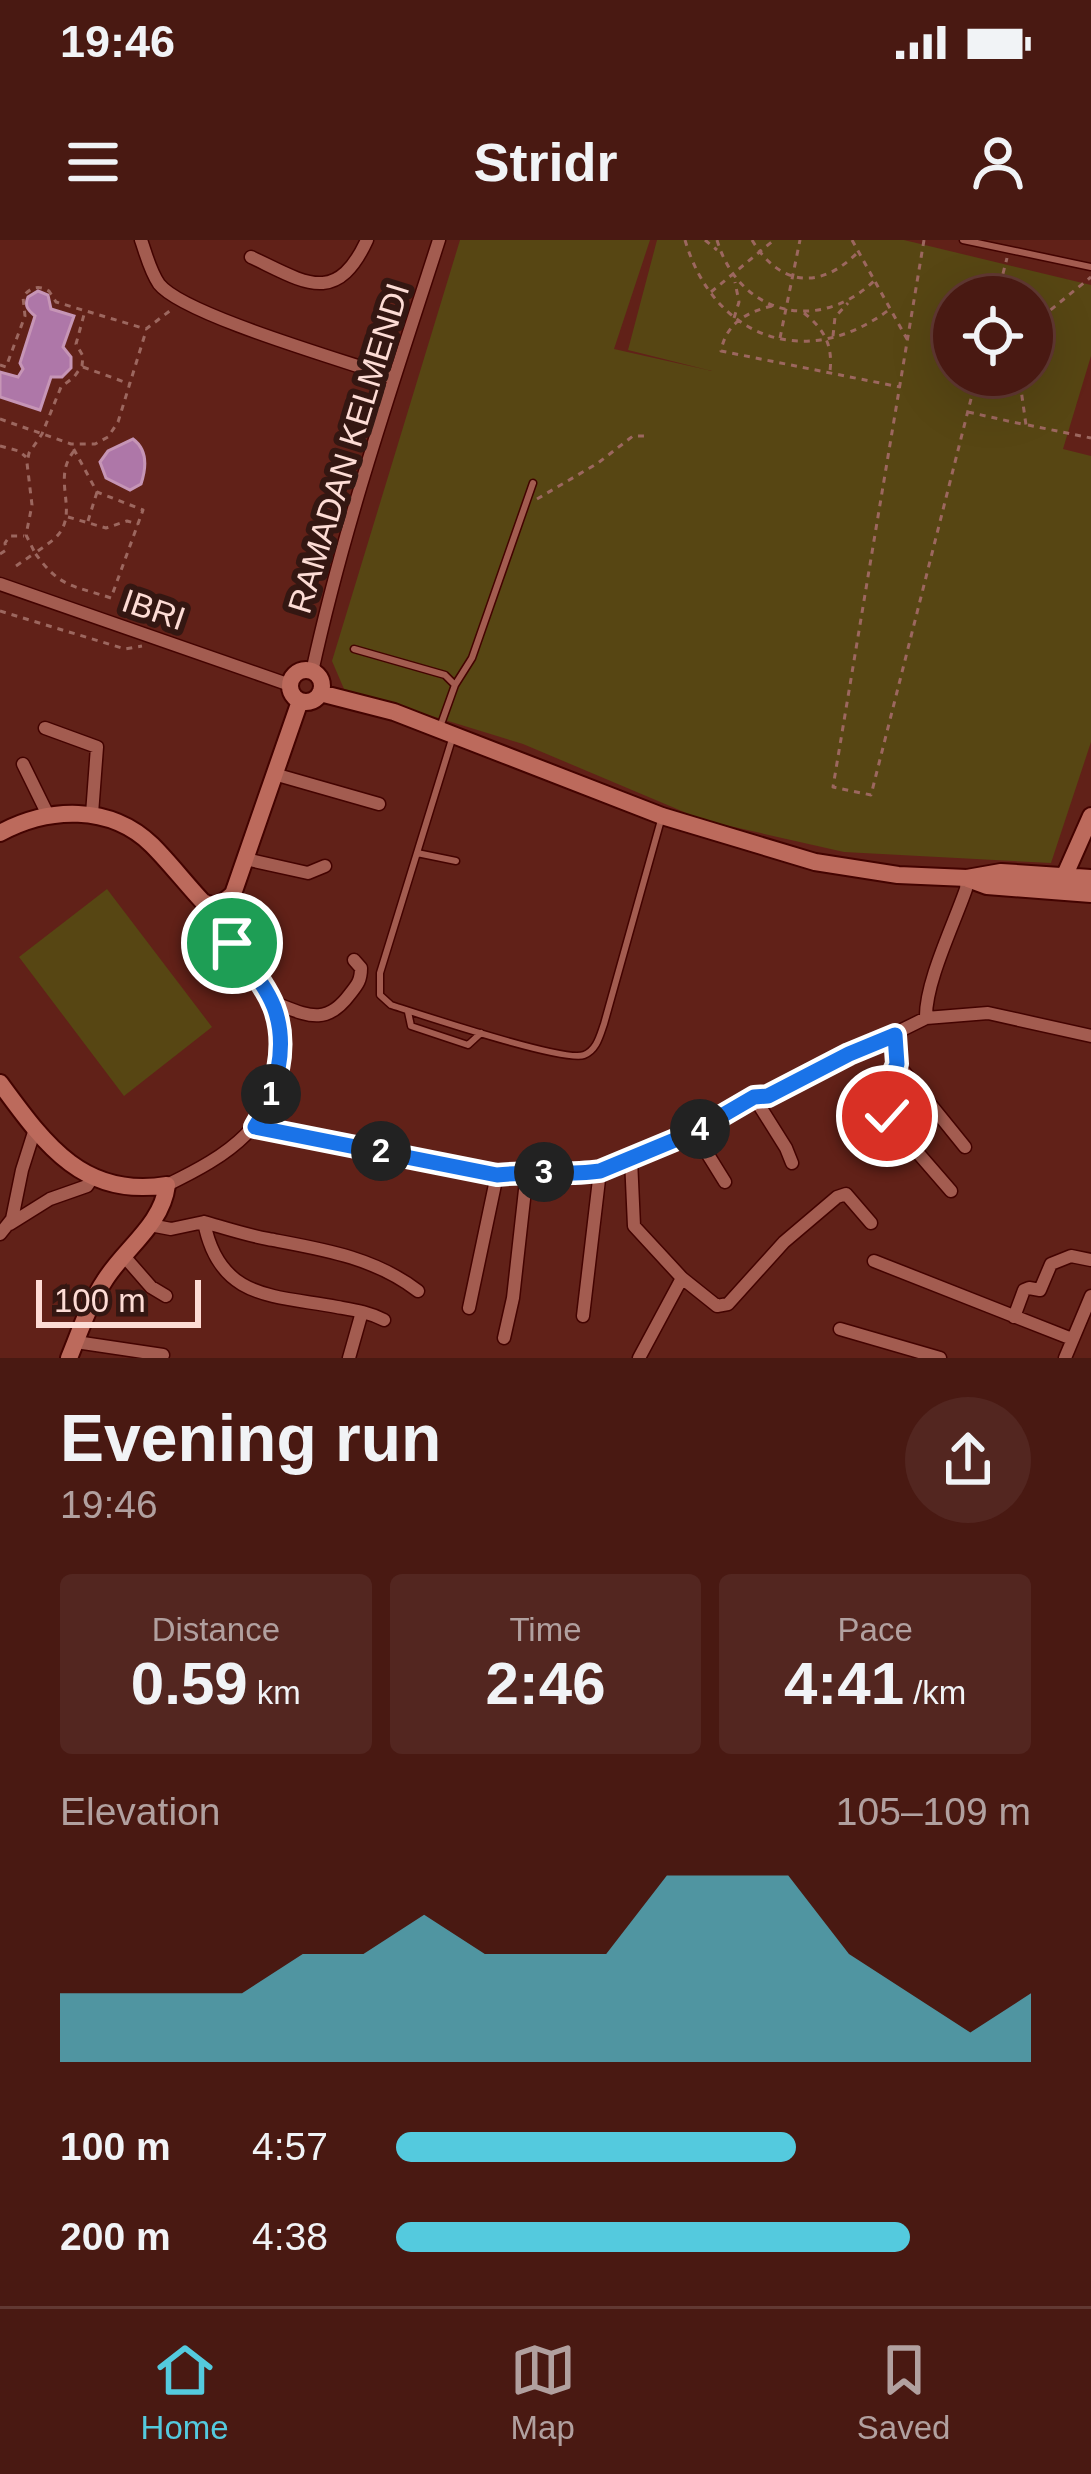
<!DOCTYPE html>
<meta charset="utf-8">
<style>
body{margin:0;font-family:Helvetica,sans-serif;background:#532620;color:#f1f3f6;height:100vh;display:flex;flex-direction:column;font-size:45px;white-space:nowrap}
*{box-sizing:border-box;margin:0}
p{font-size:39px;color:#b1a09f}
.icon{flex:none;width:66px;height:66px;fill:none;stroke:currentColor;stroke-width:2;stroke-linecap:round;stroke-linejoin:round}
.map{position:relative;height:1118px;overflow:hidden}
.panel{display:flex;flex-direction:column;background:#491912;flex:1}
.panel>*{flex:none}
.buttons{position:absolute;left:933px;top:36px;display:grid;gap:24px}
.buttons a{display:grid;place-items:center;width:120px;height:120px;border-radius:50%;background:#491912;box-shadow:0 12px 48px #0002,0 0 0 3px #613832;font-size:60px}
.scale{position:absolute;left:36px;bottom:30px;width:165px;box-sizing:border-box;padding-left:12px;border:6px solid #fddcd5;border-top:0;font-size:33px;line-height:42px;white-space:nowrap;color:#fddcd5;-webkit-text-stroke:9px #341712;paint-order:stroke}
.pin{position:absolute;display:grid;place-items:center;width:102px;height:102px;color:#fff;margin:-51px;border:6px solid #fff;border-radius:50%;box-shadow:0 3px 12px #0007}
.km{position:absolute;width:60px;height:60px;margin:-30px;border-radius:50%;background:#222;color:#fff;font-size:33px;line-height:60px;text-align:center}
.round{display:grid;place-items:center;flex:none;width:126px;height:126px;border-radius:63px;background:#532620}
.head{display:flex;align-items:center;justify-content:space-between;height:204px;padding:0 60px}
h1{font-size:66px;font-weight:800;line-height:90px}
.metrics{display:grid;grid-template-columns:repeat(3,1fr);gap:18px;height:204px;padding:12px 60px}
.metrics div{display:grid;align-content:center;border-radius:12px;background:#532620;text-align:center}
.metrics b{font-size:60px;font-weight:800}
.metrics small{font-size:33px;font-weight:400}
.metrics p{font-size:33px}
.chart{height:336px;padding:24px 60px}
.chart p{display:flex;justify-content:space-between}
.chart svg{width:100%;height:216px;margin-top:12px;fill:#54cade;opacity:.7}
ul{padding:0 60px;list-style:none;font-size:39px}
li{display:grid;grid-template-columns:192px 144px 1fr;align-items:center;height:90px}
li i{height:30px;border-radius:15px;background:#54cade}
.status{display:flex;justify-content:space-between;align-items:center;height:84px;padding:0 60px;background:#491912;direction:ltr}
.status svg{height:33px;fill:currentColor}
header{display:flex;justify-content:space-between;align-items:center;height:156px;padding:0 60px;background:#491912;font-size:54px;font-weight:800}
.menu{display:flex;justify-content:space-around;align-items:center;height:168px;border-top:3px solid #613832;background:#491912;font-size:33px;color:#b1a09f}
.menu a{display:grid;justify-items:center;gap:6px}
.menu .selected{color:#54cade}
.map>svg:first-child{display:block}
.green{fill:#574613;fill-rule:evenodd}
.water{fill:#ae77a8;stroke:#c695b6;stroke-width:3}
.lines{fill:none;stroke-linecap:round;stroke-linejoin:round}
.lane-casing{stroke:#430300;stroke-width:9}
.street-casing{stroke:#430300;stroke-width:15}
.secondary-casing{stroke:#430300;stroke-width:20}
.path{stroke:#9c675f;stroke-width:3;stroke-dasharray:6 6;stroke-linecap:butt}
.lane{stroke:#a35c50;stroke-width:6}
.street{stroke:#a35c50;stroke-width:12}
.secondary{stroke:#bc6a5c;stroke-width:16}
.route-casing{stroke:#fff;stroke-width:24}
.route{stroke:#1a73e8;stroke-width:15}
.labels{text-anchor:middle;stroke-width:12;stroke-linejoin:round;paint-order:stroke}
.street-label{font-size:33px;fill:#fddcd5;stroke:#341712}
</style>
<div class="status"><b>19:46</b><svg viewBox="0 0 49 12"><path d="M0 12V9h3v3zM5 12V6h3v6zM10 12V3h3v9zM15 12V0h3v12zM26 1h20v11H26zM47 4h2v5h-2z"/></svg></div>
<header><svg class="icon" aria-label="menu" viewBox="0 0 24 24"><path d="M4 6h16M4 12h16M4 18h16"/></svg>Stridr<svg class="icon" aria-label="person" viewBox="0 0 24 24"><circle cx="12" cy="8" r="4"/><path d="M4 21q1-7 8-7t8 7"/></svg></header>
<div class="map">
<svg width="1091" height="1118" viewBox="0 0 1091 1118">
<rect width="100%" height="100%" fill="#612118"/>
<path class="green" d="M460,0H650L614,109L712,131L628,110L657,0H904L1091,45V116L1063,209L1091,216V502L1051,623L844,612L703,580L523,504L344,449L332,421ZM954,57H1032V135H954Z
M107,649L212,787L124,856L19,717Z"/>
<path class="water" d="M38,51L48,55L51,69L74,76L63,107L71,117V128L62,137H51L40,170L0,157V132L18,137L23,129L20,123L35,76C28,70 24,66 28,57Z
M133,199C148,210 146,229 141,244L130,250L106,238L100,222L108,211Z"/>
<g class="lines">
<defs>
<path id="lane" d="M963,0L1091,27
M354,409L445,435L455,445L440,487
M455,445L472,418L533,243
M453,496L380,733V755L391,765C419,774 565,823 584,815C597,810 600,795 604,784L661,580
M417,613L456,621
M408,772L411,786L468,805L481,793"/>
<path id="street" d="M141,0C146,14 150,31 159,44C183,75 349,122 394,138
M251,17C304,42 336,67 367,0
M0,344L290,445
M312,432C344,285 393,143 439,0
M45,488L97,507L92,574
M23,524L48,575
M274,534L379,564
M245,619L308,633L325,626
M203,664L230,700
M272,762C305,774 325,788 350,754C358,744 361,740 361,728L354,720
M926,778C925,743 954,684 966,649L967,638
M894,795L897,823L879,868L951,951
M897,823L965,907
M754,857L786,908L792,923
M255,887L497,935L527,932L584,934L600,931L694,892L754,857L768,856L926,778L988,773L1091,796
M694,892L725,942
M631,919L634,986L682,1038L717,1066L728,1064L784,1002L837,957L846,954L871,983
M167,945C227,916 279,885 280,810C280,795 279,778 273,764C262,741 233,716 229,692C228,680 231,666 233,654
M204,982C225,988 246,995 268,999C321,1009 374,1017 418,1051
M10,984L50,959L87,946L93,937
M150,985L171,989L204,982C219,1060 273,1055 337,1067C354,1070 369,1072 384,1080
M0,994L12,979L22,930L35,889
M123,1015L151,1047L166,1056
M874,1021L1072,1099
M469,1068L497,935
M583,1076L600,931
M1014,1077L1024,1050L1029,1048L1040,1050L1051,1024L1071,1016L1091,1020
M840,1089L940,1118
M504,1098L513,1058L527,932
M76,1102L163,1115
M349,1118L362,1072
M639,1118L682,1038
M1065,1118L1091,1056"/>
<path id="secondary" d="M290 446a16 16 0 1 1 32 0a16 16 0 1 1-32 0Z
M320,453L394,472L662,576L815,622L898,635L967,638L1001,632L1091,638
M0,593C48,567 110,564 152,605C170,623 186,644 203,662C215,669 224,662 233,654L300,461
M968,639L987,646L1091,654
M1060,646L1091,576
M0,843C44,903 83,959 167,945C162,985 125,1008 105,1040C89,1064 80,1091 69,1118"/>
</defs>
<use href="#lane" class="lane-casing"/>
<use href="#street" class="street-casing"/>
<use href="#secondary" class="secondary-casing"/>
<path class="path" d="M685,0C714,99 807,132 890,69
M705,0L717,10
M717,0C739,75 818,94 874,41
M752,0C780,47 821,50 858,12
M852,0L907,99
M924,0L833,547L871,555L977,135
M711,52L774,0
M997,57L1007,18
M772,66C746,72 726,84 721,111L900,147
M804,73C824,89 833,105 830,131
M734,78L739,62L735,42
M1032,85L1091,37
M833,96L835,77L848,63
M780,98L800,0
M0,125L6,127L25,76L23,57C30,47 39,45 49,51L56,62L146,89L171,70
M83,127L130,144
M968,172L1026,185L1019,135
M0,179L71,204H95L108,197L118,182L146,91
M1028,185L1091,198
M0,206L19,211L26,217
M74,211C51,239 79,270 58,295C52,302 43,307 35,313L26,295L32,265L27,223L29,213L42,194L61,147L74,137L82,126L83,116L76,104L85,71
M537,259L598,223L633,196H645
M68,277L106,288L127,281L138,284
M88,281L97,252
M0,314L6,310L5,303L10,296H24
M16,326L35,313C60,348 72,345 111,358L143,270L97,252L71,204
M0,371L125,409L142,406"/>
<use href="#lane" class="lane"/>
<use href="#street" class="street"/>
<use href="#secondary" class="secondary"/>
</g>
<g class="lines">
<defs>
<path id="route" d="M232,703C246,723 265,744 274,767C289,807 276,853 255,887L497,935C532,931 566,936 600,931L694,892L754,857L768,856L849,814L895,795L897,824L879,865L887,876"/>
</defs>
<use href="#route" class="route-casing"/>
<use href="#route" class="route"/>
</g>
<g class="labels">
<g class="street-label">
<text transform="translate(348 208) rotate(-73)" y="12">RAMADAN KELMENDI</text>
<text transform="translate(154 369) rotate(19)" y="12">IBRI</text>
</g>
</g>
</svg>
<div class="buttons">
<a><svg class="icon" aria-label="locate" viewBox="0 0 24 24"><circle cx="12" cy="12" r="6"/><path d="M12 2v4M12 18v4M2 12h4M18 12h4"/></svg></a>
</div>
<div class="scale">100 m</div>
<div class="pin" style="left:232px;top:703px;background:#1e9e55"><svg class="icon" aria-label="arrive" viewBox="0 0 24 24"><path d="M6 21V4h12l-3 4 3 4H6"/></svg></div>
<div class="pin" style="left:887px;top:876px;background:#d93025"><svg class="icon" aria-label="check" viewBox="0 0 24 24"><path d="M5 12l5 5 9-10"/></svg></div>
<b class="km" style="left:271px;top:854px">1</b>
<b class="km" style="left:381px;top:911px">2</b>
<b class="km" style="left:544px;top:932px">3</b>
<b class="km" style="left:700px;top:889px">4</b>
</div>
<section class="panel">
<div class="head"><div><h1>Evening run</h1><p>19:46</p></div><a class="round"><svg class="icon" aria-label="share" viewBox="0 0 24 24"><path d="M12 15V3M7 8l5-5 5 5M5 13v7h14v-7"/></svg></a></div>
<div class="metrics">
<div><p>Distance</p><b>0.59<small> km</small></b></div>
<div><p>Time</p><b>2:46</b></div>
<div><p>Pace</p><b>4:41<small> /km</small></b></div>
</div>
<div class="chart"><p><span>Elevation</span>105–109 m</p>
<svg viewBox="0 0 160 44" preserveAspectRatio="none"><path d="M0 44V30L10 30L20 30L30 30L40 22L50 22L60 14L70 22L80 22L90 22L100 6L110 6L120 6L130 22L140 30L150 38L160 30V44z"/></svg>
</div>
<ul>
<li><b>100 m</b>4:57<i style="width:63%"></i></li>
<li><b>200 m</b>4:38<i style="width:81%"></i></li>
</ul>
</section>
<nav class="menu">
<a class="selected"><svg class="icon" aria-label="home" viewBox="0 0 24 24"><path d="M3 11l9-7 9 7M6 9v11h12V9"/></svg>Home</a>
<a><svg class="icon" aria-label="map" viewBox="0 0 24 24"><path d="M3 6l6-2 6 2 6-2v14l-6 2-6-2-6 2zM9 4v14M15 6v14"/></svg>Map</a>
<a><svg class="icon" aria-label="saved" viewBox="0 0 24 24"><path d="M7 4h10v16l-5-4-5 4z"/></svg>Saved</a>
</nav>
